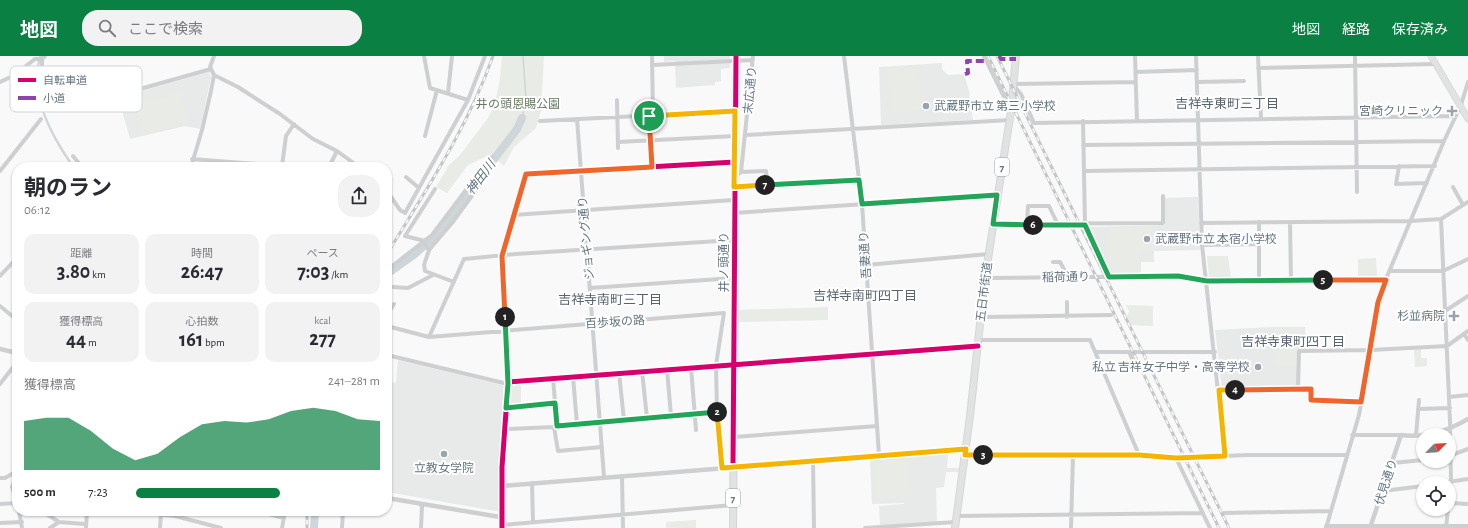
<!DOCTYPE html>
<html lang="ja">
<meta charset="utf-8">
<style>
body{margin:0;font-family:"Alegreya Sans","Noto Sans JP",sans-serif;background:#f2f2f3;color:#2b2b33;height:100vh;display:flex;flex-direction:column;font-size:15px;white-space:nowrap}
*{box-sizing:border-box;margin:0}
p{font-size:13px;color:#7c7c81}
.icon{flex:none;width:22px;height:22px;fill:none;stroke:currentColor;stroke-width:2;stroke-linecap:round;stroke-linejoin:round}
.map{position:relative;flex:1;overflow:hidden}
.details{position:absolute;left:12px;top:106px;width:380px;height:354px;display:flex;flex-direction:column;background:#fff;border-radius:16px;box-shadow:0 1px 3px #0004}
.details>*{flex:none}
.needle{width:26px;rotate:66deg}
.tools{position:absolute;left:1416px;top:372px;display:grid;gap:8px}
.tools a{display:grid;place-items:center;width:40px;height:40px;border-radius:50%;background:#fff;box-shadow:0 1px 3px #0004;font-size:20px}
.pin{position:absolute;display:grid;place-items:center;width:34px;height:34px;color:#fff;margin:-17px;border:2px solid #fff;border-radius:50%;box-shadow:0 1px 4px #0007}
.km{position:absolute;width:20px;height:20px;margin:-10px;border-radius:50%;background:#222;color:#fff;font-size:11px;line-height:20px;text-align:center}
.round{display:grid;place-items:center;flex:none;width:42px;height:42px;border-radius:16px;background:#f2f2f3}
.overview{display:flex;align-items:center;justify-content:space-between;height:68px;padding:0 12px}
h1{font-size:22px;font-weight:700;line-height:30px}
.figures{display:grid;grid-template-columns:repeat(3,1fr);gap:6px;height:68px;padding:4px 12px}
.figures div{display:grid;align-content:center;border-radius:10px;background:#f2f2f3;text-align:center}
.figures b{font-size:20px;font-weight:700}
.figures small{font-size:11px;font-weight:400}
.figures p{font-size:11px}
.chart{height:112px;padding:8px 12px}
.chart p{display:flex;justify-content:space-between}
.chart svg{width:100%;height:72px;margin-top:4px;fill:#0b8043;opacity:.7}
ul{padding:0 12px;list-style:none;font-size:13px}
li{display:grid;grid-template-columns:64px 48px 1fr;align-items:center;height:30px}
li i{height:10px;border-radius:5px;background:#0b8043}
header{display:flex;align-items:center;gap:24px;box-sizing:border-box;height:56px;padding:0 20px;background:#0b8043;color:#fff}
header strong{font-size:19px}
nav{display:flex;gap:22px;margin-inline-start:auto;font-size:14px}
.search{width:280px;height:36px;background:#f2f2f3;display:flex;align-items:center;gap:10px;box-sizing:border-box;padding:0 14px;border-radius:16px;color:#7c7c81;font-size:15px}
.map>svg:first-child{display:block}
.built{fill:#e8e9e9}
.green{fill:#e8ebe6}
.water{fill:#ced6d9}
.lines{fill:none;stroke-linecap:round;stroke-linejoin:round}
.stream{stroke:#ced6d9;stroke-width:1.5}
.river{stroke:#ced6d9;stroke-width:8}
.secondary-casing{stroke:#d5d6d7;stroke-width:7}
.primary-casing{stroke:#d5d6d7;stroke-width:8}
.minor{stroke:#cecfd0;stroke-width:4}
.tertiary{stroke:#cecfd0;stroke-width:4.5}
.secondary{stroke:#e1e2e2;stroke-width:5.5}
.primary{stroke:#e1e2e2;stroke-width:6}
.rail-casing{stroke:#c3c5c6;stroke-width:3}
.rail{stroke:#fff;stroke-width:1.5;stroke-dasharray:4.5;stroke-linecap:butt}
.quiet{stroke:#8e44ad;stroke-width:4;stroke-dasharray:8 4;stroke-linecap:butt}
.cycleway-casing{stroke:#fff;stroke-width:8}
.cycleway{stroke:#d6006c;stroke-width:5}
.split-1-casing{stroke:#fff;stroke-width:8}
.split-2-casing{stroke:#fff;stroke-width:8}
.split-3-casing{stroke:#fff;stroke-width:8}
.split-4-casing{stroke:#fff;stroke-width:8}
.split-5-casing{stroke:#fff;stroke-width:8}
.split-6-casing{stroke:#fff;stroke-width:8}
.split-7-casing{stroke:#fff;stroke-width:8}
.split-8-casing{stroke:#fff;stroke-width:8}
.split-1{stroke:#f0652b;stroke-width:5}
.split-2{stroke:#22a559;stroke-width:5}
.split-3{stroke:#f5b400;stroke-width:5}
.split-4{stroke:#f5b400;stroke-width:5}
.split-5{stroke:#f0652b;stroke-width:5}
.split-6{stroke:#22a559;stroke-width:5}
.split-7{stroke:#22a559;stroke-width:5}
.split-8{stroke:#f5b400;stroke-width:5}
.poi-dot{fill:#99a4ac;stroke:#fff;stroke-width:1.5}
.labels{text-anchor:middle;stroke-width:4;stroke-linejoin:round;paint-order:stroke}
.shield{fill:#fff;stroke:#939fa8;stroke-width:1}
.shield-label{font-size:11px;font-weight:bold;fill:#657683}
.street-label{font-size:12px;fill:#657683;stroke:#fff}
.park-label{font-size:12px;fill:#687a64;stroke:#fff}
.poi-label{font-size:12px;fill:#657683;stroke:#fff;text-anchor:end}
.neighbourhood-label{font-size:13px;fill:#57646e;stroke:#fff}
.water-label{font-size:13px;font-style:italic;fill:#60757c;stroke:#fff}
.key{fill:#fff;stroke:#d1d6da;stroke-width:1}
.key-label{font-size:11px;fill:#657683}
</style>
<header>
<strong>地図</strong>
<div class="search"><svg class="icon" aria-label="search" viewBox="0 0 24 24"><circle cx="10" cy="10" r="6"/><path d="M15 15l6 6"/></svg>ここで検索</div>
<nav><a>地図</a><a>経路</a><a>保存済み</a></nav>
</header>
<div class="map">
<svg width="1468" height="472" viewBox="0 0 1468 472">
<rect width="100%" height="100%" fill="#f9f9f9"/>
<path class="built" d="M664,0H730V12L721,13V25L715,26V29L676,32L675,5L664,6Z
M942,7V13L948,19L964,18L969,35L973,64L881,69L879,11Z
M209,16L211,21L200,73L185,70L130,83L117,37L142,35Z
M1198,141L1200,194L1154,195V206H1141V219H1109L1089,173L1090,171L1165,169L1164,142Z
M1273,271H1305L1306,293H1297V329L1295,331L1222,333L1215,274Z
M398,304L506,330L503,364L501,456L387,436V325L396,327Z
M948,397L947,412H959L958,416H946L944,431L936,432L937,466L880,469L879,450L904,448V447L872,448L870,402Z"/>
<path class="green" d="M502,0H544L541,55L536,72L514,91L504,110L491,98L468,109L447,137L436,131L449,109L460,99L488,62L495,47L500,23Z
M919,11L922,55L890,57L887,13Z
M181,36L189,67L144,79L135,49Z
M1109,172H1151V194H1139V217H1109Z
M1207,200H1228L1231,223L1209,222Z
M1376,202L1377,221L1358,222V203Z
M1126,249L1153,250V270L1131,269L1127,261L1129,255Z
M828,251V264L737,266V254Z
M1274,272H1303L1304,292L1296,293V310H1274Z
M1421,293V302H1427V310L1415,311L1414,294Z
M521,326V349L508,351L509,328Z
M910,404L912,441L878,443L876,435L874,406Z
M696,464V472H666V466Z"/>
<path class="water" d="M39,0H42C28,37 54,81 75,111H72C50,80 28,39 39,0Z"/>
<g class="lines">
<path class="stream" d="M522,62L526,44L523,0"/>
<path class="river" d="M387,218L415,198L438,177L517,73L522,62
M314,472L315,455"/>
<defs>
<path id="secondary" d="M1431,0L1468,63"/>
<path id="primary" d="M733,472L736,0
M955,472L970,360L985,222L1011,55L1016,0"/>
</defs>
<use href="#secondary" class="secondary-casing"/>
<use href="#primary" class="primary-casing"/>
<path class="minor" d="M424,0L430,32L468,44
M652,0L653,60
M844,0L862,148L879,399
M984,0L1010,53
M1135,0L1137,65
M1196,0L1202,189L1225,400
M1258,0L1261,62
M1355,0L1357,136
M42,3C42,16 41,38 57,44L84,36L140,33L211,13
M652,9L753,4
M1258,12L1436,8
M1136,16L1197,14
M214,19L238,31L280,58L313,83L337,95L359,111
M0,26L13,20L35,3H42L45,0
M1197,26L1244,25
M1014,28L1136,26
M1014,30L1021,38L1034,67L1456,60
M448,37L452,0
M617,44L618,92
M649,60L652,111
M577,63L604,421
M540,65L735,55
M1083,65L1085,169L1109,221
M746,79L1010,64
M425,80L437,34
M618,86L735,80
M1083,89L1444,85
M73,100L82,111
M192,103L282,110L286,80L294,68
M1399,110L1396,128L1427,127
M191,111L202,74L211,35L214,19L210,11L214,0
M329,111L337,95
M0,115L41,63
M1084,115L1435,110
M741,116L753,0
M406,121L419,132
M734,121L741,116L766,115L767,129
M734,131L859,124
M1453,131L1463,149
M387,135L400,154L405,157L468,44L485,0
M734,157L997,139
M513,159L734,144
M1441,163L1450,365L1451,425L1449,448
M1259,166V225
M1290,166L1291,224
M1201,167L1411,165L1441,163L1468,146
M993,168L1163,167V140
M1027,169L1028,150H1049L1058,169
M425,185L405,180L435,133
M423,186L429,194L424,209L425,215L454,226
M1202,189L1259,188
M429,194L452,167L485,122L478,118L492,101
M1053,206H1060L1065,215V222
M866,209L989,198
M387,214L432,179L478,118
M1389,215H1443L1468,203
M0,220L17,202
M985,222L1178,220L1207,225L1386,224
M393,231L408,232L433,219
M590,232L734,222
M1067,246V261
M0,250L17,264
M1445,255L1468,240
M387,259L394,248
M981,261L1111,259
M387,270L429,281L464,203L516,198L734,184
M1464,278L1468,284
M429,281L724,257L716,309L717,356L722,412
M979,284H1090L1139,399
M1095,296H1215
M1129,296L1135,309
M387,299L508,328
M691,311L696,374
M667,313L671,360
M642,315L647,362
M619,317L624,364
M573,321L577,368
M553,322L557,370
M508,326L978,290
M0,328L17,306
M1298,333L1299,295L1371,294L1447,290L1468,275
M1219,334L1311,333V344L1361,346
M1449,341L1468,339
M506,352L555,347
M1418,353L1450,352
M554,371L558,395L602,391
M505,373L554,371L717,356
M1352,379H1401
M1416,380L1419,344
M734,381L877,370
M965,399H1139L1176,402L1248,399H1345
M1449,400L1468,393
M1176,402L1210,472
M813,404L814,472
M1392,407L1423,404
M622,420L623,472
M17,421L12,431L17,447
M0,422H5L17,415
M532,427L533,466
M1441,427L1468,423
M502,430L508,328L502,200L526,118L735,106
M1383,435L1423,430
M1449,447L1468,448
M0,448L17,447
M420,448L422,450L421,472
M19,455L22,472
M42,455L59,466
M137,455L175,460L221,472
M257,455L284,462
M1224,457L1330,455
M957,460L1203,457
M0,467L22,466
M502,469L733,449
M1326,470H1468
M50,472L59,466L85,468
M86,472L87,455
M160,472L161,458
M282,472L285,455
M342,472L343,455
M865,472L956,466
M1071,472L1073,399
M1326,472L1359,359L1368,309L1378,242L1444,85L1461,49L1468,26
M1446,472L1448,453"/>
<path class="tertiary" d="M0,293L17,297
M387,442L500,461L502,457
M502,472V430L966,393
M1370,472L1401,379C1425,382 1448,375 1468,363"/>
<use href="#secondary" class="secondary"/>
<use href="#primary" class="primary"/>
<defs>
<path id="rail" d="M988,0L1219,472
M997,0L1229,472
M387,198C426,134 468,71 493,0
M307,455V472"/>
</defs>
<use href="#rail" class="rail-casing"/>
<use href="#rail" class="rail"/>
<path class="quiet" d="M999,0L1001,3H1016
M965,18L968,17L967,5H986"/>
<defs>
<path id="cycleway" d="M508,326L978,290
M733,411L736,0
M502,472V411L508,328L502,200L526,118L735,106"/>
</defs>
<use href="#cycleway" class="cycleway-casing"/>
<use href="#cycleway" class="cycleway"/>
</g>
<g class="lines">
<defs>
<path id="split-1" d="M505,261L502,200L526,118L652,111L649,60"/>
<path id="split-2" d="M505,261L508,328L506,352L555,347L557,370L717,356"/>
<path id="split-3" d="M717,356L722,412L966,393L965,399H983"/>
<path id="split-4" d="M983,399H1139L1176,402L1225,400L1219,334H1235"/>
<path id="split-5" d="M1235,334L1311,333V344L1361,346L1378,246L1386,224H1323"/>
<path id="split-6" d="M1033,169H1085L1109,221L1178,220L1207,225L1323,224"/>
<path id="split-7" d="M765,129L859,124L862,148L997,139L993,168L1033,169"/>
<path id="split-8" d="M649,60L735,55L734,131L765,129"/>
</defs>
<use href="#split-1" class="split-1-casing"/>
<use href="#split-2" class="split-2-casing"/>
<use href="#split-3" class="split-3-casing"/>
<use href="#split-4" class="split-4-casing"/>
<use href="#split-5" class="split-5-casing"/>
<use href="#split-6" class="split-6-casing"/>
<use href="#split-7" class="split-7-casing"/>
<use href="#split-8" class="split-8-casing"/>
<use href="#split-1" class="split-1"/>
<use href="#split-2" class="split-2"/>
<use href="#split-3" class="split-3"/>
<use href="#split-4" class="split-4"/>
<use href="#split-5" class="split-5"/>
<use href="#split-6" class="split-6"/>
<use href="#split-7" class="split-7"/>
<use href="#split-8" class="split-8"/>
</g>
<g class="poi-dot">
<circle cx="926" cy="50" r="4"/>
<path d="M1450 49h4v4h4v4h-4v4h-4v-4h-4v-4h4z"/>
<circle cx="1147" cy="183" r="4"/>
<path d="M1452 254h4v4h4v4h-4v4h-4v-4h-4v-4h4z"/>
<circle cx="1258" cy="311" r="4"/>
<circle cx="444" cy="398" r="4"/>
</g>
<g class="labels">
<g class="shield">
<rect x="995" y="102" width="14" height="18" rx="3"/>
<rect x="726" y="433" width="14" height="18" rx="3"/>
</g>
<g class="shield-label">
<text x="1002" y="115">7</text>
<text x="733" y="446">7</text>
</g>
<g class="street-label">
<text transform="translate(750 34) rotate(-85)" y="4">末広通り</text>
<text transform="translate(586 182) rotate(-95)" y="4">ジョギング通り</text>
<text transform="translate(865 199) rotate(-94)" y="4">吾妻通り</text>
<text transform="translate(724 206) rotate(-90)" y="4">井ノ頭通り</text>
<text transform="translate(1066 221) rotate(-1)" y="4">稲荷通り</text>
<text transform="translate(984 236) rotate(-83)" y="4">五日市街道</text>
<text transform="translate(615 266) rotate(-4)" y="4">百歩坂の路</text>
<text transform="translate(1386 426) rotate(-72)" y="4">伏見通り</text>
</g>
<g class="park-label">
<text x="518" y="52">井の頭恩賜公園</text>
</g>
<g class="poi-label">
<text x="934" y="54" text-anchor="start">武蔵野市立 第三小学校</text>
<text x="1443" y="59">宮崎クリニック</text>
<text x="1155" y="187" text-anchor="start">武蔵野市立 本宿小学校</text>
<text x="1445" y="264">杉並病院</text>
<text x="1250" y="315">私立 吉祥女子中学・高等学校</text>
<text x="444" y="416" text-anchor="middle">立教女学院</text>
</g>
<g class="neighbourhood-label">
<text x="1227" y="52">吉祥寺東町三丁目</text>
<text x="865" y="244">吉祥寺南町四丁目</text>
<text x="610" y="248">吉祥寺南町三丁目</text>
<text x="1293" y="290">吉祥寺東町四丁目</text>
</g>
<g class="water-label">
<text transform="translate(480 121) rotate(-53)" y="5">神田川</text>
</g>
</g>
<rect x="10" y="10" width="132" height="46" rx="6" class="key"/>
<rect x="18" y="22" width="18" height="4" fill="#d6006c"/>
<rect x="18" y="40" width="18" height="4" fill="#8e44ad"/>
<g class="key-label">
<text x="43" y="28">自転車道</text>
<text x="43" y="46">小道</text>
</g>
</svg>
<div class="tools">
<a><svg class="needle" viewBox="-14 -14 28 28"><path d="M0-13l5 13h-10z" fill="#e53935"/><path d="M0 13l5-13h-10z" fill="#7c7c81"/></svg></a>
<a><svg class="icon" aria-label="locate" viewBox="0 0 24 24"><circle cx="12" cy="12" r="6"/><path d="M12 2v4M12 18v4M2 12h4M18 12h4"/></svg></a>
</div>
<div class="pin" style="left:649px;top:60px;background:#1e9e55"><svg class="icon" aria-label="arrive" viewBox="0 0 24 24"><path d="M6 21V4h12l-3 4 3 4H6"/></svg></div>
<b class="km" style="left:505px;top:261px">1</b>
<b class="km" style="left:717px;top:356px">2</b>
<b class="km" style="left:983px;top:399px">3</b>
<b class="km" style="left:1235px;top:334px">4</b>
<b class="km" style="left:1323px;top:224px">5</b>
<b class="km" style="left:1033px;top:169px">6</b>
<b class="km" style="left:765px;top:129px">7</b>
<section class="details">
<div class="overview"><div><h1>朝のラン</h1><p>06:12</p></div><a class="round"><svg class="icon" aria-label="share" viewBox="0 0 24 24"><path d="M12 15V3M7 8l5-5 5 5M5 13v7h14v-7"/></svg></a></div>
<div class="figures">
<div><p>距離</p><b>3.80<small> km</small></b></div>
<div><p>時間</p><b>26:47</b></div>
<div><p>ペース</p><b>7:03<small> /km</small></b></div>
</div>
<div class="figures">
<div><p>獲得標高</p><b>44<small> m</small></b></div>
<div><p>心拍数</p><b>161<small> bpm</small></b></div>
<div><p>kcal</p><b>277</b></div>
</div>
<div class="chart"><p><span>獲得標高</span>241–281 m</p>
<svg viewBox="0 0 160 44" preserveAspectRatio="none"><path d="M0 44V14L10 12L20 12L30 20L40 31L50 38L60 34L70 24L80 16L90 14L100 15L110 13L120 8L130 6L140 8L150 13L160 14V44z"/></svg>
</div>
<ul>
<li><b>500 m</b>7:23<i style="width:59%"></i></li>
</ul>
</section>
</div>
